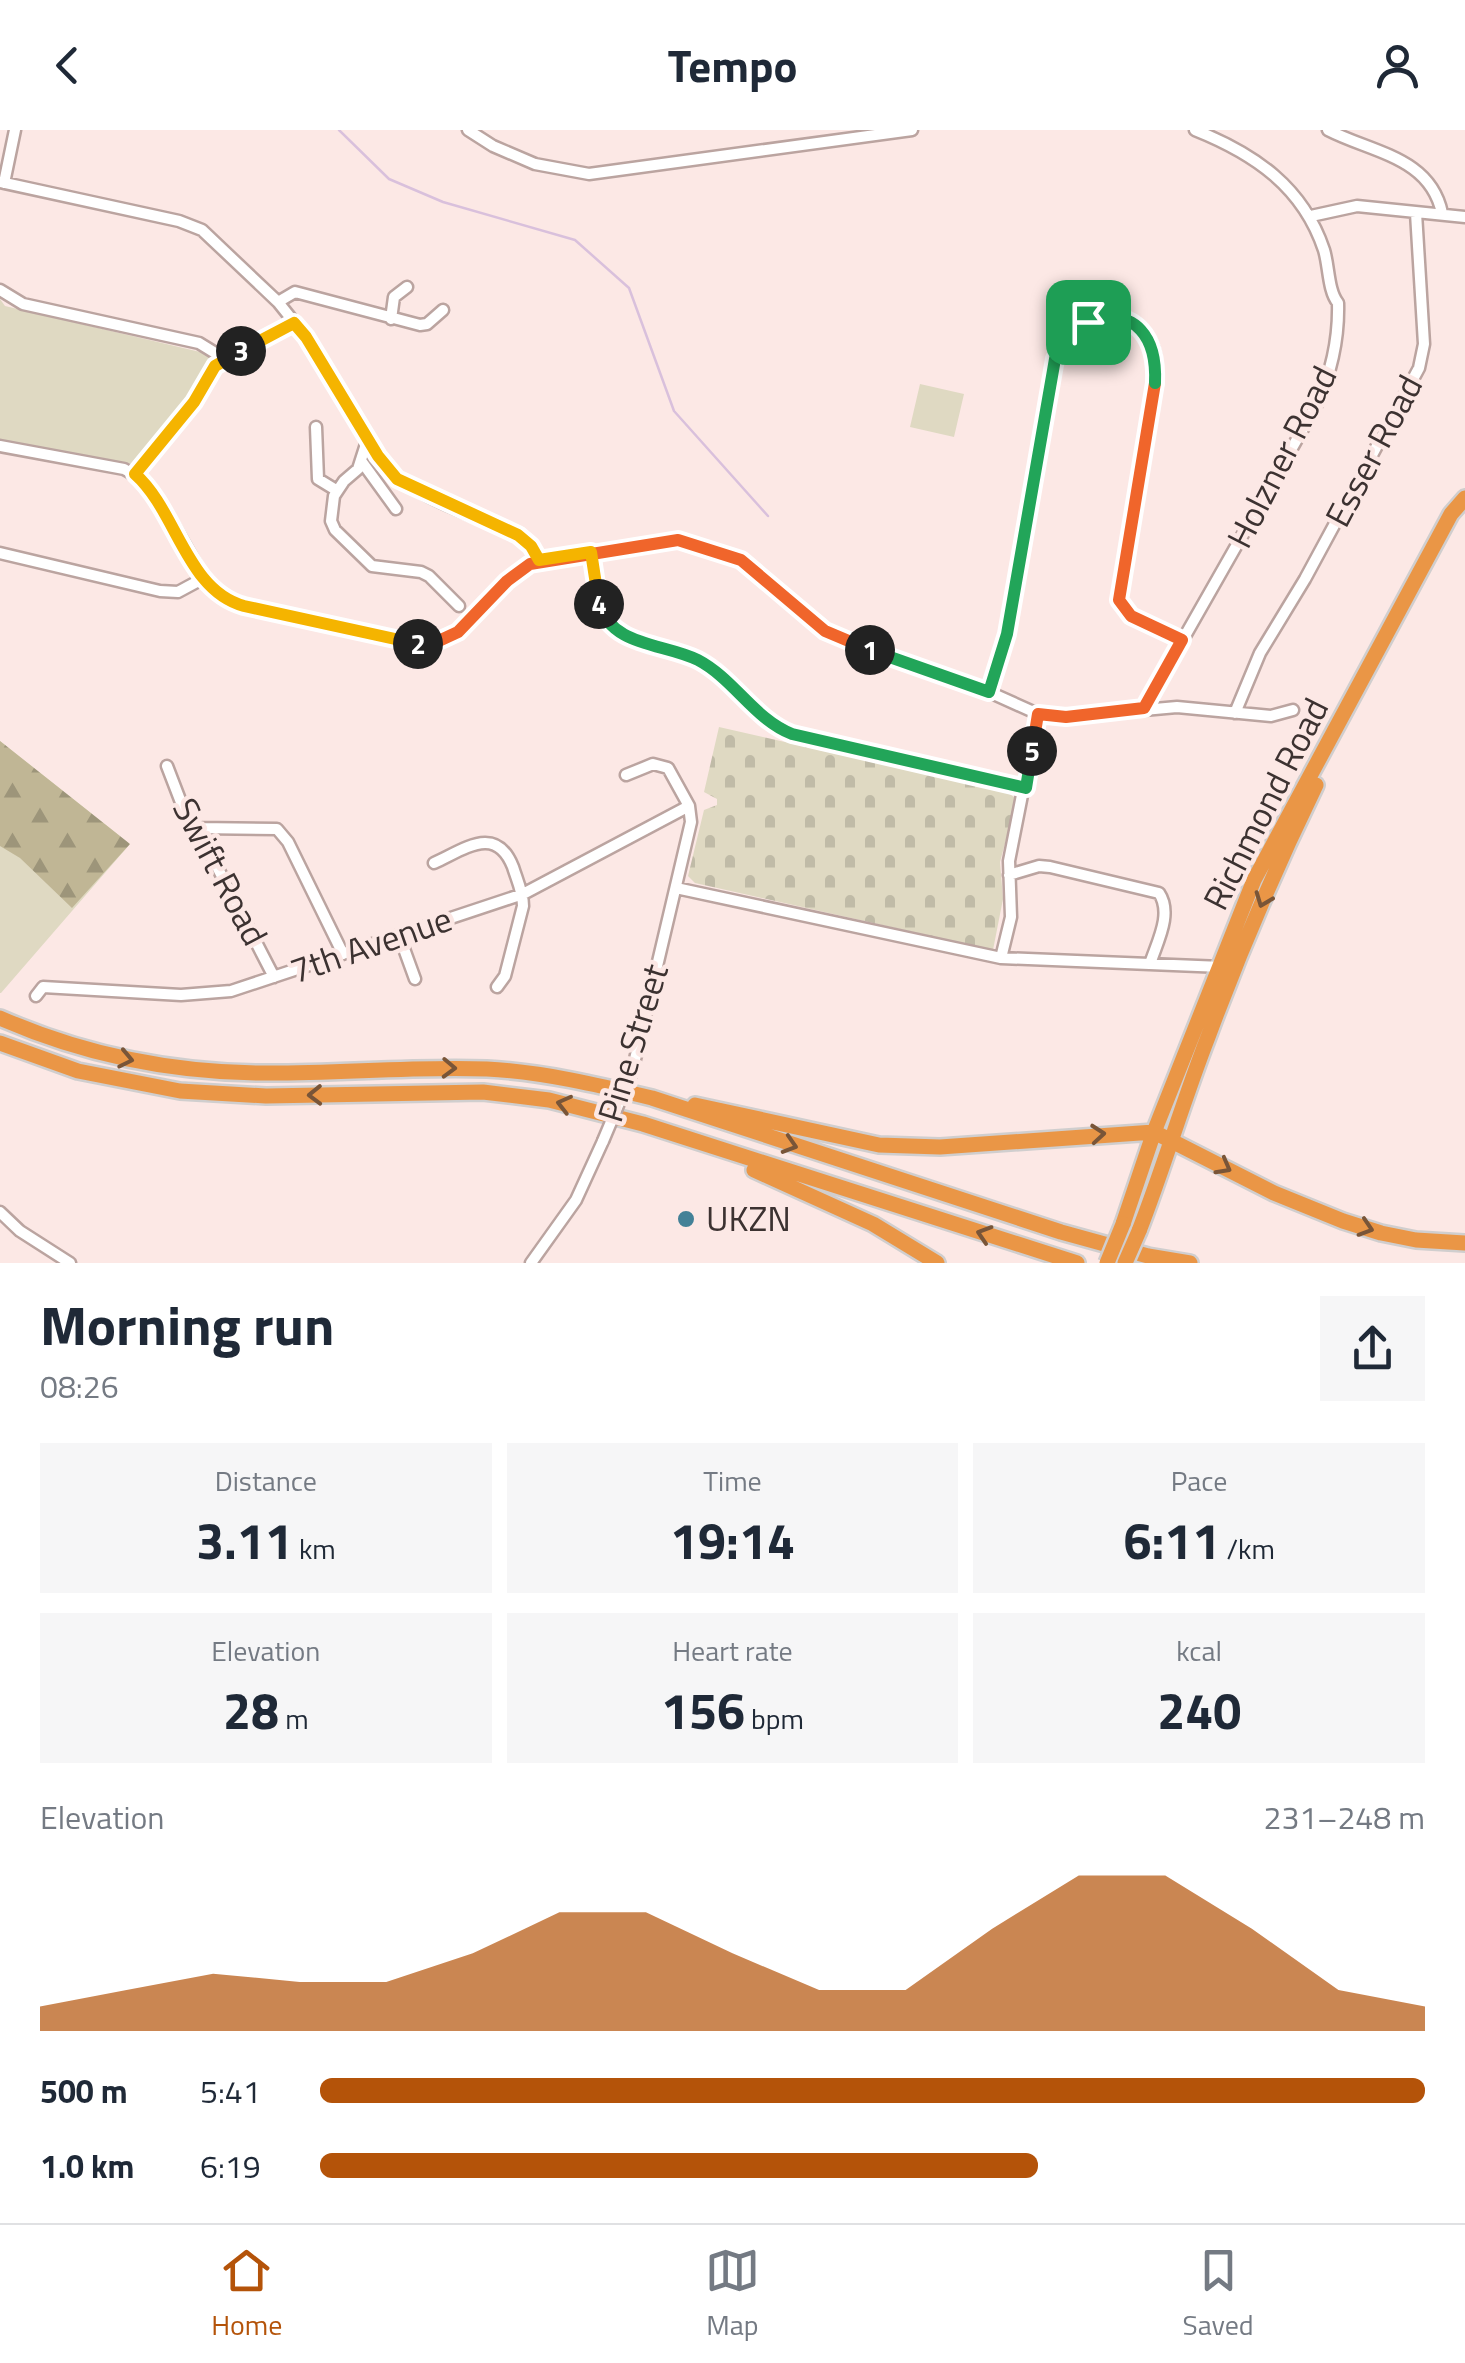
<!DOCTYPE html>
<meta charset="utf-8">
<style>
body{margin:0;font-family:"Titillium Web",sans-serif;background:#f6f6f7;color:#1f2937;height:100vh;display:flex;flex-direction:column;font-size:38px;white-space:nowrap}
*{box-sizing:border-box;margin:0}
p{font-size:32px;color:#747a83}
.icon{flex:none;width:55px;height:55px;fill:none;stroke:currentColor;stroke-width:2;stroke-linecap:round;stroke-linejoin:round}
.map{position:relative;height:1133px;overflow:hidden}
.drawer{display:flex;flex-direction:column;background:#fff;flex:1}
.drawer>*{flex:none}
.pin{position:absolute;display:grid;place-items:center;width:85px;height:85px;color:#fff;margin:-42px;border-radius:20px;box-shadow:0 5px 15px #0006}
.km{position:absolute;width:50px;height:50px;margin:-25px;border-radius:50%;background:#222;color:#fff;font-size:28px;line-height:50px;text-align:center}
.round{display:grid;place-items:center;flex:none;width:105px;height:105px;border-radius:0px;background:#f6f6f7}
.overview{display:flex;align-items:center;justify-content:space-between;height:170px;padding:0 40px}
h1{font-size:55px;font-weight:700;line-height:75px}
.stats{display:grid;grid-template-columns:repeat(3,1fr);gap:15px;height:170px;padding:10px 40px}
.stats div{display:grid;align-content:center;border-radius:0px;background:#f6f6f7;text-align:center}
.stats b{font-size:50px;font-weight:700}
.stats small{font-size:28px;font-weight:400}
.stats p{font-size:28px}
.chart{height:280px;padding:20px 40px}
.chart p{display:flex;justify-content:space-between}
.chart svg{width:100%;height:180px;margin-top:10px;fill:#b45309;opacity:.7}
ul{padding:0 40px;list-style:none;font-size:32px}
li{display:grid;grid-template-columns:160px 120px 1fr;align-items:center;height:75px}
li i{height:25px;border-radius:12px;background:#b45309}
header{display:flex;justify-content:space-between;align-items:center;height:130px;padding:0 40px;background:#fff;font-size:45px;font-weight:700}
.tab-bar{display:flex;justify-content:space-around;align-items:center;height:140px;border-top:2px solid #e0e1e3;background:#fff;font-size:28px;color:#747a83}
.tab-bar a{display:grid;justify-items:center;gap:5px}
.tab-bar .active{color:#b45309}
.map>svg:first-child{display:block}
.green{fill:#dfd9c2}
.forest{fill:url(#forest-firs)}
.cemetery{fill:url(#cemetery-stones)}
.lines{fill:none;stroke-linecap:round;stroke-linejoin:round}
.stream{stroke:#d9c0dc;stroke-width:2.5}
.minor-casing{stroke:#bba4a0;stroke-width:15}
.highway-casing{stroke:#d0cece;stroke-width:20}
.minor{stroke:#fff;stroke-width:10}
.highway{stroke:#ea9646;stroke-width:15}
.minor-bridge-casing{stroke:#bba4a0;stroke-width:15;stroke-linecap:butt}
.highway-bridge-casing{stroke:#d0cece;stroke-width:20;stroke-linecap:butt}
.minor-bridge{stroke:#fff;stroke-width:10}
.highway-bridge{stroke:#ea9646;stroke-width:15}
.oneway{stroke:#795538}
.split-1-casing{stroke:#fff;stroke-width:20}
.split-2-casing{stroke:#fff;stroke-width:20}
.split-3-casing{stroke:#fff;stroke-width:20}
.split-4-casing{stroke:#fff;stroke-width:20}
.split-5-casing{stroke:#fff;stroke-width:20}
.split-6-casing{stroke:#fff;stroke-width:20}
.split-7-casing{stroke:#fff;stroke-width:20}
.split-1{stroke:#22a559;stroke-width:12}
.split-2{stroke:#f0652b;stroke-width:12}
.split-3{stroke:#f5b400;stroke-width:12}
.split-4{stroke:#f5b400;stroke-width:12}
.split-5{stroke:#22a559;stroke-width:12}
.split-6{stroke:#f0652b;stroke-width:12}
.split-7{stroke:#22a559;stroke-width:12}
.poi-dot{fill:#438197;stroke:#fce8e5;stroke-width:4}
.labels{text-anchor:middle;stroke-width:9;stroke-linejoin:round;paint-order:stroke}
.street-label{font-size:35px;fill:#3c3231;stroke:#fce8e5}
.poi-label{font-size:35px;fill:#3c3231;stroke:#fce8e5;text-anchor:start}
</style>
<header><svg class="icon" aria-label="back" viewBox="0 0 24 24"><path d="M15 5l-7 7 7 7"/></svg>Tempo<svg class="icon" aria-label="person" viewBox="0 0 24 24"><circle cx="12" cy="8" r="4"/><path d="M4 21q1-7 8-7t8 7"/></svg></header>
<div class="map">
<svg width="1465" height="1133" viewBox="0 0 1465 1133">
<defs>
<pattern id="forest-firs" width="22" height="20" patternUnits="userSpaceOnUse" patternTransform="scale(2.5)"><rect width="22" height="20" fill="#c0b695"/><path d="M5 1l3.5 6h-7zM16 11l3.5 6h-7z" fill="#9d957a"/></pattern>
<pattern id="cemetery-stones" width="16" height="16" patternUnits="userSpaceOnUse" patternTransform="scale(2.5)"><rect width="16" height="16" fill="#dfd9c2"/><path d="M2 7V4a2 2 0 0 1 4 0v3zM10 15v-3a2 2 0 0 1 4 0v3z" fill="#c0bba7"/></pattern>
</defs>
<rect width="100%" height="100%" fill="#fce8e5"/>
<path class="green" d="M0,169L5,176L213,225L183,275L136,335L0,310Z
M920,254L964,264L954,307L910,297Z
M0,611L130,714L1,863H0Z"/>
<path class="forest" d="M0,611L130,714L72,778L20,728L0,716Z"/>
<path class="cemetery" d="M719,597L1008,663L1017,669L1000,732L1003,769L993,820L695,753L688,746L704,680L717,675V669L704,662Z"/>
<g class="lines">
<path class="stream" d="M339,0L389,49L443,72L575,110L629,158L674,281L768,386"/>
<defs>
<path id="minor" d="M468,0L493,16L535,34L589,44L912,0
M1328,0C1373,23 1430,27 1442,83
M0,52L179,91L202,100L278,172L306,207L386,338C417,368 477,386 517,405L531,416L539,431
M4,53L15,0
M1311,86L1357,76L1465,87
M0,160L23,174L199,213L225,229
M278,172L295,162L420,195L427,194L443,180
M391,189L394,167L407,157
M316,297L318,349L336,360
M368,308L358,339L344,351L334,366L331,391L335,400L372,436L421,442L429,446L459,476
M0,316L124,339C157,355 184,416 204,448L214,461L229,471L421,515L439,513L457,502L507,451L530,434L669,410L693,414L741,430L825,501L841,510L989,562L1038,584L1066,587L1177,577L1271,586L1293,580
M362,332L396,379
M135,345L194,271L215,236L294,193
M0,423L160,461L178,462L204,448
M591,423L603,485L616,501L702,532L781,600L1025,658
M989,562L1007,504L1055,229C1067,190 1123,169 1149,209C1158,223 1156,240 1155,256L1119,470L1131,486L1182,510
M1144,578L1317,274C1332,241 1339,210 1338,173C1328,161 1329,136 1324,120C1303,57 1255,24 1195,0
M1235,583L1260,523L1305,449L1419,238L1424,214L1416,83
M167,636L187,688L197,698L274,847
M626,645L653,634L668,638L689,676L691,692L632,942
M197,698L277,699L288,712L343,824
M434,733C465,719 496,694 513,737C517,750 523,762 523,776L505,846L497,857
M1009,745L1039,736L1050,737L1159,763C1173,784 1157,812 1150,834
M676,758L1001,828L1222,837
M399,805L415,849
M1001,828L1011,787L1009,731L1038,584
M36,866L43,857L181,865L231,861L523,764L689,676
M0,1082L20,1101L70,1133
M531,1133L576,1070L603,1011"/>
<path id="highway" d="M0,888C82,924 169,942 259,943C335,944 411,936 487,939C543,942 598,955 652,968L1061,1102L1148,1126L1190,1133
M0,913L78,941L180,961L266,966L483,962L549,970L643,994L1077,1133
M695,975L879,1015L940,1017L1154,1002L1274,1063L1343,1091L1381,1103L1416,1110L1465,1113
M754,1040L873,1094L937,1133
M1123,1094L1154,1002L1254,750L1451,384L1465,368
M1139,1101C1164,1037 1183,971 1208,907C1240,821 1276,737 1316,655"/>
</defs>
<use href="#minor" class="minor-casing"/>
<use href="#highway" class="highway-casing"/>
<use href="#minor" class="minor"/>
<use href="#highway" class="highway"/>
<defs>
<path id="minor-bridge" d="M603,1011L632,942"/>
<path id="highway-bridge" d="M1107,1133L1123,1094
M1125,1133L1139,1101"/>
</defs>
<use href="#minor-bridge" class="minor-bridge-casing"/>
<use href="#highway-bridge" class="highway-bridge-casing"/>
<use href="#minor-bridge" class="minor-bridge"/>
<use href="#highway-bridge" class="highway-bridge"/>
</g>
<defs><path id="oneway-chevron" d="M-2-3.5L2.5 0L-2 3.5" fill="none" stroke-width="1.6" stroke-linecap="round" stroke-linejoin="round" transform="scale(2.5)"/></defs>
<g class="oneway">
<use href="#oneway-chevron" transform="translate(1263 770) rotate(111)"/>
<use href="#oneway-chevron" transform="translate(126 929) rotate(12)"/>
<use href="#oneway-chevron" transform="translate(449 938) rotate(2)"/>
<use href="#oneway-chevron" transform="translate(315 965) rotate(179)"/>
<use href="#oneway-chevron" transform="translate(564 974) rotate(-166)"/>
<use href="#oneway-chevron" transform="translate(1098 1004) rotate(-5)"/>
<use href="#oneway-chevron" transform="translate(790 1015) rotate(17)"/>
<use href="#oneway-chevron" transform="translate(1224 1037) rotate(29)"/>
<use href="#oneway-chevron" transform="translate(1366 1098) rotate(18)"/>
<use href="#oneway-chevron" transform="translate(984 1104) rotate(-162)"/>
</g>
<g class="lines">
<defs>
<path id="split-1" d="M870,520L989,562L1007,504L1055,229L1066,207L1088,192"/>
<path id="split-2" d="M418,514L430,515L458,502L507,451L530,434L678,410L741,430L825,501L870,520"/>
<path id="split-3" d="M241,221L215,236L194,272L135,344C177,381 186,460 244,476L418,514"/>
<path id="split-4" d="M241,221L294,193L306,207L378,326L397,349L518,405L531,416L539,430L591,422L599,474"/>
<path id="split-5" d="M599,474C612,517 664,513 698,530C734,549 754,589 792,604L1026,658L1032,621"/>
<path id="split-6" d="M1032,621L1038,584L1066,587L1144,578L1182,510L1131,486L1119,470L1155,253"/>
<path id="split-7" d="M1088,192C1137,176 1157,209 1155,253"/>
</defs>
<use href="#split-1" class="split-1-casing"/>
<use href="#split-2" class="split-2-casing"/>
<use href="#split-3" class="split-3-casing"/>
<use href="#split-4" class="split-4-casing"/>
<use href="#split-5" class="split-5-casing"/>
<use href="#split-6" class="split-6-casing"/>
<use href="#split-7" class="split-7-casing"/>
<use href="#split-1" class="split-1"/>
<use href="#split-2" class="split-2"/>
<use href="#split-3" class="split-3"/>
<use href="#split-4" class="split-4"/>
<use href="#split-5" class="split-5"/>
<use href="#split-6" class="split-6"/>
<use href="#split-7" class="split-7"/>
</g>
<circle class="poi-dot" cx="686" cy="1089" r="10"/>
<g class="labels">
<g class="street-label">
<text transform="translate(1374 321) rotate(-62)" y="12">Esser Road</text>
<text transform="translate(1282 327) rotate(-63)" y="12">Holzner Road</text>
<text transform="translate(1266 674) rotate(-63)" y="12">Richmond Road</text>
<text transform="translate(220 742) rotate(62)" y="12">Swift Road</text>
<text transform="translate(371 815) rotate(-19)" y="12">7th Avenue</text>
<text transform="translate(633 913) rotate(-73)" y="12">Pine Street</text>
</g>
<g class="poi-label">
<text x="706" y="1101">UKZN</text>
</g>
</g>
</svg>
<div class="pin" style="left:1088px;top:192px;background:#1e9e55"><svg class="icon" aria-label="arrive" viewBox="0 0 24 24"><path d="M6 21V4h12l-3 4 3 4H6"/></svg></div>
<b class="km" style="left:870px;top:520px">1</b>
<b class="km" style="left:418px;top:514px">2</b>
<b class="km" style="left:241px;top:221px">3</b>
<b class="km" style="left:599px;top:474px">4</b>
<b class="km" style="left:1032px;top:621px">5</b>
</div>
<section class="drawer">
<div class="overview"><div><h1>Morning run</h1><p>08:26</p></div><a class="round"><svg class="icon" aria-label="share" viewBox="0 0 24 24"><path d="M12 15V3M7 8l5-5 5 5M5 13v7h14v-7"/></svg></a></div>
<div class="stats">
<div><p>Distance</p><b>3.11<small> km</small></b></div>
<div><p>Time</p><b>19:14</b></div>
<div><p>Pace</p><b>6:11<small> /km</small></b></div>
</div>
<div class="stats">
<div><p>Elevation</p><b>28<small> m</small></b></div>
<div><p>Heart rate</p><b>156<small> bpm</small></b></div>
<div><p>kcal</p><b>240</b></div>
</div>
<div class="chart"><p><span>Elevation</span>231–248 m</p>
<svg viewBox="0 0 160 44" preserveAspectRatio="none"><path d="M0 44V38L10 34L20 30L30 32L40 32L50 25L60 15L70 15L80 25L90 34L100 34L110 19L120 6L130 6L140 19L150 34L160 38V44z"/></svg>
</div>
<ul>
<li><b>500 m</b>5:41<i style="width:100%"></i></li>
<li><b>1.0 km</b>6:19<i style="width:65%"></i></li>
</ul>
</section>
<nav class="tab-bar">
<a class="active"><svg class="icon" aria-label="home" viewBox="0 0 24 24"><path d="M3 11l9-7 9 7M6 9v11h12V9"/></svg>Home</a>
<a><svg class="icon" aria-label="map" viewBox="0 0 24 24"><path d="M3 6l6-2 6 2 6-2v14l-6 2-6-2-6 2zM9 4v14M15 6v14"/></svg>Map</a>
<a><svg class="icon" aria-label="saved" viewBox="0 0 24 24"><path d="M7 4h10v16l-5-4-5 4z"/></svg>Saved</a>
</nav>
